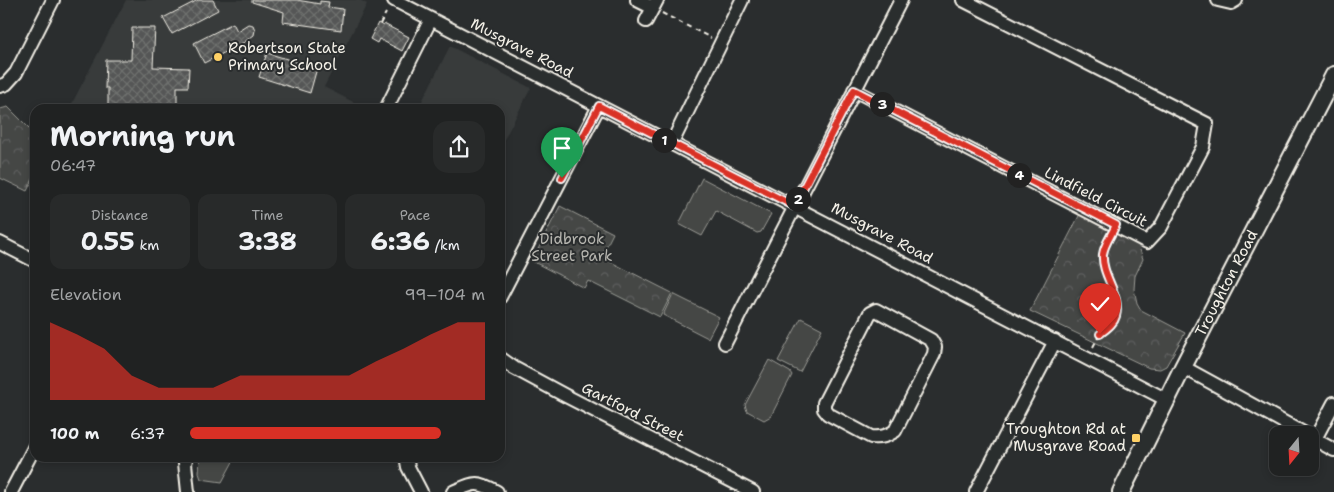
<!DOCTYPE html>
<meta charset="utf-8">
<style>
body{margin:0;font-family:"Shantell Sans",sans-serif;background:#282a2a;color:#f1f3f6;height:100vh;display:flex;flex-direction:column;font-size:19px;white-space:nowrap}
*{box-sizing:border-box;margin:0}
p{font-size:16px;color:#a2a4a5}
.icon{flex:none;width:28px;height:28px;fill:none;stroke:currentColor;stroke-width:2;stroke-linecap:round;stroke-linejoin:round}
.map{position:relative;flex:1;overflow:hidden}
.side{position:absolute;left:30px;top:104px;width:475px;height:358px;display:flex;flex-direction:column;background:#202222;border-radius:15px;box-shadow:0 2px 8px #0003,0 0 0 1px #3d3f40}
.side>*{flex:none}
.needle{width:32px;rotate:198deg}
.controls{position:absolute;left:1269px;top:426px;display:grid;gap:10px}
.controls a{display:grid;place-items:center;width:50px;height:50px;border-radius:10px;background:#202222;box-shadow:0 2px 8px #0003,0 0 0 1px #3d3f40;font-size:25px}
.pin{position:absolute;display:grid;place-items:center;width:42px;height:42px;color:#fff;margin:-51px -21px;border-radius:50% 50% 50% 0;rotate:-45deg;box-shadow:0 0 5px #0007}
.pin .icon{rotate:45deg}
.km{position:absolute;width:25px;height:25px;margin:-12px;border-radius:50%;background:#222;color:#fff;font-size:14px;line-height:25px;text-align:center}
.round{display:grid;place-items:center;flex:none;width:52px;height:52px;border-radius:15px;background:#282a2a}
.summary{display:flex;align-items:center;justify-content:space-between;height:85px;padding:0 20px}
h1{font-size:28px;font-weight:700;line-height:38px}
.stats{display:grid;grid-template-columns:repeat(3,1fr);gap:8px;height:85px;padding:5px 20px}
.stats div{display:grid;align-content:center;border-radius:12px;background:#282a2a;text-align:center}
.stats b{font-size:25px;font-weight:700}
.stats small{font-size:14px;font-weight:400}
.stats p{font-size:14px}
.chart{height:140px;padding:10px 20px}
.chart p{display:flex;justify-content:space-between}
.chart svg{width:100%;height:90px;margin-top:5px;fill:#d93025;opacity:.7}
ul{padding:0 20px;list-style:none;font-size:16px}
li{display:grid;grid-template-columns:80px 60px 1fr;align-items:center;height:38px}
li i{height:12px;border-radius:6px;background:#d93025}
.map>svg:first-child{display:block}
.built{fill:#373a3a}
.grass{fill:#444645;stroke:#9c9c96}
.forest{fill:url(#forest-crowns);stroke:#9c9c96}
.building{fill:url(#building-cross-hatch);stroke:#f4f1e8}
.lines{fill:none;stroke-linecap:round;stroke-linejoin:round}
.minor-casing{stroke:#f4f1e8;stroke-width:16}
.major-casing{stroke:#f4f1e8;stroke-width:20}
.path{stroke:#f4f1e8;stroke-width:2;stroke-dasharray:5 4;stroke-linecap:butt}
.minor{stroke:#2a2d2e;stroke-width:12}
.major{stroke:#2a2d2e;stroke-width:16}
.route-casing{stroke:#fff;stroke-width:10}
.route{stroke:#d93025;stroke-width:6}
.poi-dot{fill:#ffd166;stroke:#2a2d2e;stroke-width:2}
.labels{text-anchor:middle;stroke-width:4;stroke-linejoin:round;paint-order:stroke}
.poi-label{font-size:15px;fill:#f4f1e8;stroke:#2a2d2e;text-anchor:start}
.street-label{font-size:15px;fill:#f4f1e8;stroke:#2a2d2e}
.park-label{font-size:15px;fill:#b6b5af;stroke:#2a2d2e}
</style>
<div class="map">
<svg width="1334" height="492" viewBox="0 0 1334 492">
<defs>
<pattern id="forest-crowns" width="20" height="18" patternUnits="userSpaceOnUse" patternTransform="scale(1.25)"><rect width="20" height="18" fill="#444645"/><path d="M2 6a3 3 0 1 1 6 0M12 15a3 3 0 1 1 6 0" fill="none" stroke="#606160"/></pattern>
<pattern id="building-cross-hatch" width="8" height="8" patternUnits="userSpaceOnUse" patternTransform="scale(1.25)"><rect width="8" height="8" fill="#555756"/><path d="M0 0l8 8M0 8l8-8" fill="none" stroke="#6e706e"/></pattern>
</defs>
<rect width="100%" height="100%" fill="#2a2d2e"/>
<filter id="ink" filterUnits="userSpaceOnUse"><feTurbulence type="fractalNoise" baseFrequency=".02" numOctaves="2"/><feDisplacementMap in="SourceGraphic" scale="10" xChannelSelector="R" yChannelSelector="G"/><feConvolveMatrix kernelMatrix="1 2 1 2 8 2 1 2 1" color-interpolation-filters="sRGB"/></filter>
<g filter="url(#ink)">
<path class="built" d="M126,0H360L367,4L324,87L367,109H69Z
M450,46L531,88L500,147V109H418Z"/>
<path class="grass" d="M702,178L771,214L761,232L757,233L716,211L702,236L679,224Z
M673,294L719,317L708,338L663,315Z
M801,318L822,329L800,372L778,361Z
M769,360L790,372L792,375L771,416L764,420L747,411L745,405Z
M200,456H236L222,482L201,479L199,473Z"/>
<path class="forest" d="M8,107L35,134V175L27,191L0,178V109Z
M560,206L613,233L601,257L672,293L660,317L588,281L584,288L532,261Z
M1081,212L1137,241L1143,259L1135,276L1134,289L1137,303L1141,310L1185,333L1166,366L1160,369L1149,368L1030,311Z"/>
<path class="building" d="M198,0H213L218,10L172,34L163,18Z
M252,0H297L320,4V1L329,2L328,7L343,9L341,30L283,22L284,12L252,2Z
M233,23L237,31L248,24L253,25L255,30L254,35L243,43L204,63L194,43Z
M378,23L383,26L384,24L409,37L402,51L379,39L377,43L370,39Z
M132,28H155L153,67L189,68L188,87H177V109H108V88H105L106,60H131Z
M267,53L317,68L310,93L259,77Z"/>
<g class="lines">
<defs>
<path id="minor" d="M394,0L1167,400
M637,0L653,8
M1218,0L1231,3L1236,0
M646,21L657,0
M0,86L6,84L16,73L53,0
M854,90L1147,242L1161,227L1203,147L1207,124L963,0
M387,107L431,19
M672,143L742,0
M0,243L35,261
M500,297L599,106
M876,310L931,340L935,347L934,354L895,431C887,436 881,438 871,437L828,414L824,409V403L870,313Z
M725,343L901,0
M500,358L514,368L564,395L753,492
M1183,367L1307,435
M1310,437L1334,450
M1315,439L1334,403
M187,456L185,463L188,492
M406,456L408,467L421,492
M11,492L35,446
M453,492C474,483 476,480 497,492
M976,492L1055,341"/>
<g id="major">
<path id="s1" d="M1121,492L1183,367L1334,75"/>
</g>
</defs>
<use href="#minor" class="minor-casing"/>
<use href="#major" class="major-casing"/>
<path class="path" d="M662,13L711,38
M380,24L386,13
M1093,347L1100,334L1111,325L1116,317L1117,305L1105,270L1103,255L1110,236"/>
<use href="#minor" class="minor"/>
<use href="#major" class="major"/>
</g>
</g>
<g class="lines" filter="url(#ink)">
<defs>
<path id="route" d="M562,178L599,106L794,206L854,90L1116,225C1112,234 1104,245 1103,254C1101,276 1122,295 1116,316C1114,324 1106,329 1100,334"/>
</defs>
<use href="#route" class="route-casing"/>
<use href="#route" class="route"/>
</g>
<g class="poi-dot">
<circle cx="218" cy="57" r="5"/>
<rect x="1131" y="433" width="10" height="10" rx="2.5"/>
</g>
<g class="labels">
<g class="poi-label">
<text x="228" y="53">Robertson State<tspan x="228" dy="17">Primary School</tspan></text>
<text x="1126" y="434" text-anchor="end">Troughton Rd at<tspan x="1126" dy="17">Musgrave Road</tspan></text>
</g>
<g class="street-label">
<text transform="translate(522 48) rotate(27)" y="5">Musgrave Road</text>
<text transform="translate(1096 197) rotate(27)" y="5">Lindfield Circuit</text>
<text transform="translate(882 233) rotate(28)" y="5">Musgrave Road</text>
<text dy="5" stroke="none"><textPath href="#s1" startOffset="234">Troughton Road</textPath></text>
<text transform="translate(633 412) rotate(27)" y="5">Gartford Street</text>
</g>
<g class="park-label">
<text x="572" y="244">Didbrook<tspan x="572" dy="17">Street Park</tspan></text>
</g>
</g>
</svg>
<div class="controls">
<a><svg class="needle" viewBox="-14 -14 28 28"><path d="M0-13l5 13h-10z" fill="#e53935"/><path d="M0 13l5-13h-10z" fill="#a2a4a5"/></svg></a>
</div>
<div class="pin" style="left:562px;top:178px;background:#1e9e55"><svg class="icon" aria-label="arrive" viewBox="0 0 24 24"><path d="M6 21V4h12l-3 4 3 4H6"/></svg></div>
<div class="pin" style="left:1100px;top:334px;background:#d93025"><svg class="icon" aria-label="check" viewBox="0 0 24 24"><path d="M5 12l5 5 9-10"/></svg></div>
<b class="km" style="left:664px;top:140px">1</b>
<b class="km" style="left:798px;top:199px">2</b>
<b class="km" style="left:882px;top:104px">3</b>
<b class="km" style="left:1019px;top:175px">4</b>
<section class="side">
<div class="summary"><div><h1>Morning run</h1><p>06:47</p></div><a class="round"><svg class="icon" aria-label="share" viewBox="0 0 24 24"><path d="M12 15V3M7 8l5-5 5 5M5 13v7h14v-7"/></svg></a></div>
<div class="stats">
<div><p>Distance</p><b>0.55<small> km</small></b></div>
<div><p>Time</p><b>3:38</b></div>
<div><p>Pace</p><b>6:36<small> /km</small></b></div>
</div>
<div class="chart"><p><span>Elevation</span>99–104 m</p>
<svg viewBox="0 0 160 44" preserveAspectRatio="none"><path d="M0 44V6L10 12L20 19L30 32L40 38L50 38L60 38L70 32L80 32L90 32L100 32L110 32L120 25L130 19L140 12L150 6L160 6V44z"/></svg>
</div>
<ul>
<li><b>100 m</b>6:37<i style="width:85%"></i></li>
</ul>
</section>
</div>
